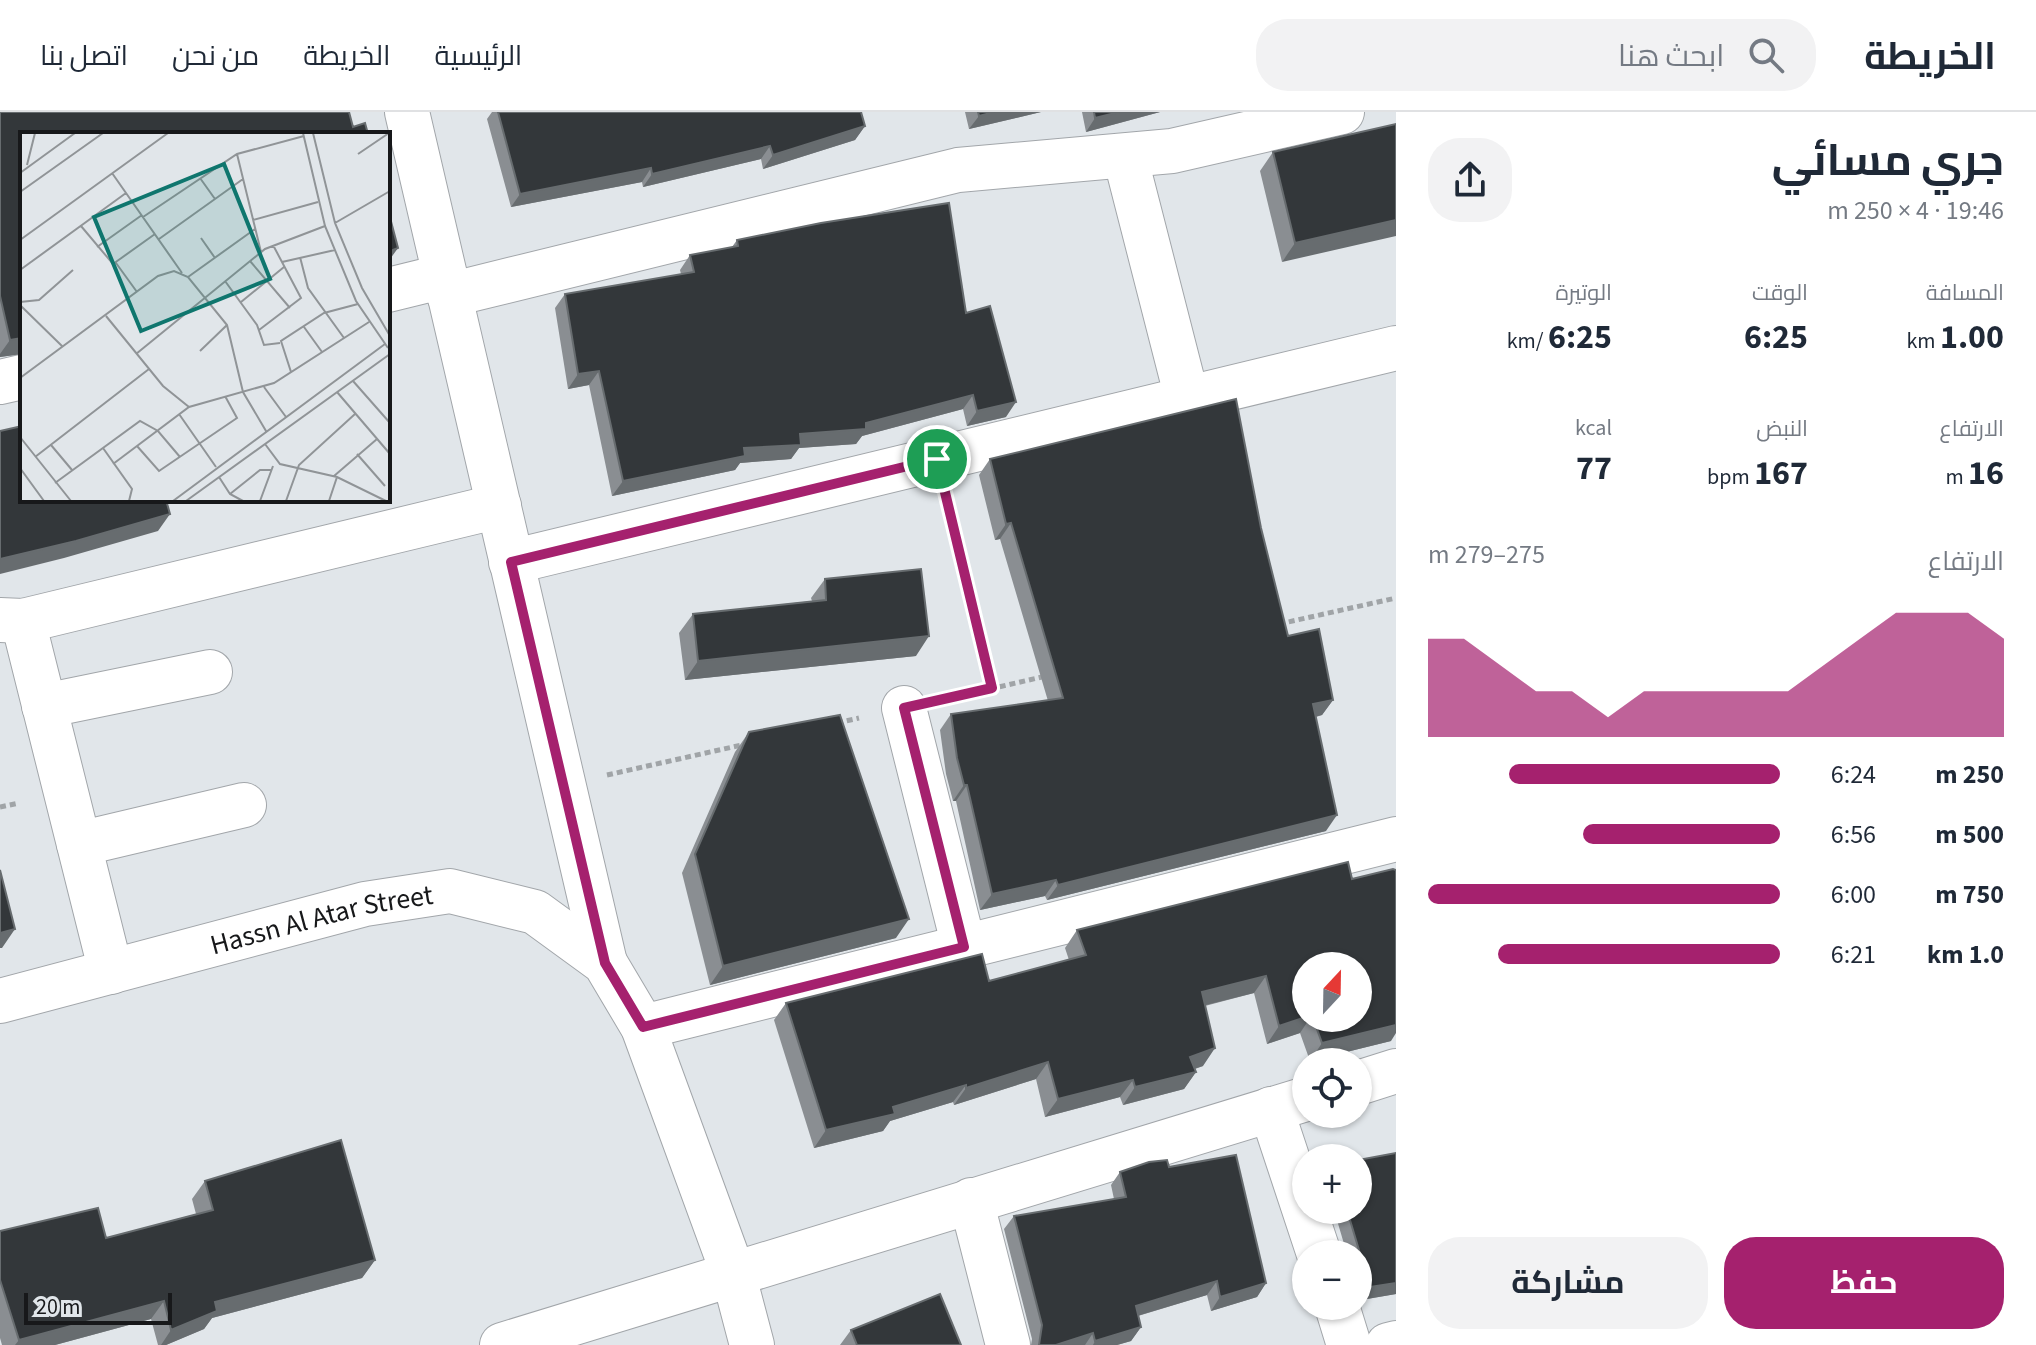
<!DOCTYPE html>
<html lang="ar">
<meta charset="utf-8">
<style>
body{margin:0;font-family:"Source Sans 3",Cairo,sans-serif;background:#f2f2f3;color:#1f2937;direction:rtl;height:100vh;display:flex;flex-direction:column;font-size:30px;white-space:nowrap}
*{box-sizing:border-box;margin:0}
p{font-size:26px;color:#747a83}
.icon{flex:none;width:44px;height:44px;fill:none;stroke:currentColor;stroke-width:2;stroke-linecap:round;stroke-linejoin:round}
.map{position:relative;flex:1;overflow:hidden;direction:ltr}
.details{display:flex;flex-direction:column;background:#fff;width:640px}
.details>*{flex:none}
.needle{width:52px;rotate:22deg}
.tools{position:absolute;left:1292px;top:840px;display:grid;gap:16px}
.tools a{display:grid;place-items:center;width:80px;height:80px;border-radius:50%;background:#fff;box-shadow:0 2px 6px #0004;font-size:40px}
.scale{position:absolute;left:24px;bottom:20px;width:148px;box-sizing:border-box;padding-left:8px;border:4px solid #17181a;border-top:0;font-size:22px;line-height:28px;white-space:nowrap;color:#17181a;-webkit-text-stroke:6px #e1e6ea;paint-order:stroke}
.pin{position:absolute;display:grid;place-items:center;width:68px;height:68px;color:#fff;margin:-34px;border:4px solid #fff;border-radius:50%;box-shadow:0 2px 8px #0007}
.round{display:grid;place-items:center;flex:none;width:84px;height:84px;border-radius:32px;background:#f2f2f3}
.summary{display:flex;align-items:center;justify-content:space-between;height:136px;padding:0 32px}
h1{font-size:44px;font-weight:700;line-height:60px}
.stats{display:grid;grid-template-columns:repeat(3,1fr);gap:12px;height:136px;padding:8px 32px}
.stats div{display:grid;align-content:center}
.stats b{font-size:34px;font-weight:700}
.stats small{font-size:22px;font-weight:400}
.stats p{font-size:22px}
.chart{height:224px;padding:16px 32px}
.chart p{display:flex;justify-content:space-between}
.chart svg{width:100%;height:144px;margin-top:8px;fill:#a5216e;opacity:.7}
.button{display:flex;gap:16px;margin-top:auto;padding:16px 32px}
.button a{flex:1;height:92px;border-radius:32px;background:#a5216e;color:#fff;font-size:32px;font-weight:700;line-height:92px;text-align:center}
.button a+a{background:#f2f2f3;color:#1f2937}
ul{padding:0 32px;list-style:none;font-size:26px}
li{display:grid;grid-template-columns:128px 96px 1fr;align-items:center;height:60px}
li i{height:20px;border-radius:10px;background:#a5216e}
header{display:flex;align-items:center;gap:48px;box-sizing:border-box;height:112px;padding:0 40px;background:#fff;border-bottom:2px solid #e0e1e3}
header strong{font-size:38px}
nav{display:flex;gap:44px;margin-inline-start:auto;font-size:28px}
.search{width:560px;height:72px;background:#f2f2f3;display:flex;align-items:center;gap:20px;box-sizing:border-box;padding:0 28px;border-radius:32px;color:#747a83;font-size:30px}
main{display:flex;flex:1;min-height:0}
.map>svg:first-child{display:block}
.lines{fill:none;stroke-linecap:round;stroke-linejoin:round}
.minor-casing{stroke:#a2a6aa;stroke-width:46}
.path{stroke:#a0a4a7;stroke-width:5;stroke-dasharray:6 4;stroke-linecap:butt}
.minor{stroke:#fff;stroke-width:44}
.wall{fill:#8a8e92;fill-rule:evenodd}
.shaded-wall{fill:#676c6f}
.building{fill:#33373a;stroke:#676c6f;stroke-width:2}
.route-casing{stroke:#fff;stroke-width:16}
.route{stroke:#a5216e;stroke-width:10}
.labels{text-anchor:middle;stroke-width:8;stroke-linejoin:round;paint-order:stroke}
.street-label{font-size:28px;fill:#17181a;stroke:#e1e6ea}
.inset-road{fill:none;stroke:#909497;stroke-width:2}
.view{fill:#0f766e;fill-opacity:0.15;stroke:#0f766e;stroke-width:4}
.inset-edge{fill:none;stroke:#17181a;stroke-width:4}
</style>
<header>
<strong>الخريطة</strong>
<div class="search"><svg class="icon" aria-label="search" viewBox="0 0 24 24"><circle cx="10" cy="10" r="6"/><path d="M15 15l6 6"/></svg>ابحث هنا</div>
<nav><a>الرئيسية</a><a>الخريطة</a><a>من نحن</a><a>اتصل بنا</a></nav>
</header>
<main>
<section class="details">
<div class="summary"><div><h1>جري مسائي</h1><p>19:46 · 4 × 250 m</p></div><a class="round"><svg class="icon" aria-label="share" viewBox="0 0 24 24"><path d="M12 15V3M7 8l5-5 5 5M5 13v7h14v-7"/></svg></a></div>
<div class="stats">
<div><p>المسافة</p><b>1.00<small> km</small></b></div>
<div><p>الوقت</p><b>6:25</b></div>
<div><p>الوتيرة</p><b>6:25<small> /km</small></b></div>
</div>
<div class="stats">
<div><p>الارتفاع</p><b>16<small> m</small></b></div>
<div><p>النبض</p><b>167<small> bpm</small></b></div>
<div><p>kcal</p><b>77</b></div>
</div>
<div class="chart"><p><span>الارتفاع</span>275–279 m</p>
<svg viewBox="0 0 160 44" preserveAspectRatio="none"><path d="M0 44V14L10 14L20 22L30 30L40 30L50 38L60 30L70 30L80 30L90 30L100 30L110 22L120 14L130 6L140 6L150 6L160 14V44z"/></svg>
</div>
<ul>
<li><b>250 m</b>6:24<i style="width:77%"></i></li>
<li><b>500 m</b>6:56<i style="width:56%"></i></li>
<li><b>750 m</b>6:00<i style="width:100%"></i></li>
<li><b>1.0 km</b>6:21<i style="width:80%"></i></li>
</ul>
<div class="button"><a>حفظ</a><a>مشاركة</a></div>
</section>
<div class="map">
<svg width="1396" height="1233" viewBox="0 0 1396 1233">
<rect width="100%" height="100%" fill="#e1e6ea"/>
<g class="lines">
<defs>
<g id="minor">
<path d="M407,0L605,851"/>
<path d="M1125,44L1187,286"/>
<path d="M388,178L445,164"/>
<path d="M449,183L958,58L1172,39L1342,0"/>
<path d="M0,270L22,265"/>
<path d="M511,450L1396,236"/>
<path d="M0,508L23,509L499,394"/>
<path d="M23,509L111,860"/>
<path d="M44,594L210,560"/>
<path d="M904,596L964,835"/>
<path d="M79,732L244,693"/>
<path id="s1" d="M0,889L365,792L450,779L535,800L605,851L643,915L733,1161L752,1233"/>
<path d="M643,915L1396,727"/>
<path d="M1358,971L1396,959"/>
<path d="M1271,997L1319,1142"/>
<path d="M971,1088L1008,1233"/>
<path d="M1337,1194L1349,1233"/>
<path d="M502,1233L1306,987"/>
<path d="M1388,1233L1396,1231"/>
</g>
</defs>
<use href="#minor" class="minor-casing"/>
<path class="path" d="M948,391L992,576
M1279,512L1396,486
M951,586L1046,564
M837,611L859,606
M607,663L746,632
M0,695L19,691"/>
<use href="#minor" class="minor"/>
</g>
<path class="wall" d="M0,0L353,15L368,22H22V242L0,245Z
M492,0H861L865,14L855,28L763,57L761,47L643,75L642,70L511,95L487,7Z
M965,0H1041L969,17Z
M1082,0H1160L1086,20Z
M1396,12L1282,150L1260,59L1273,40Z
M737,128L966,201L1006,305L967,314L963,297L862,324L856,332L799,336L791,347L740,351L735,358L612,384L589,273L568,277L555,196L565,182L681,162L680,158L690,143L732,135Z
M990,347L1261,416L1288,524L1333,588L1322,603L1316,605L1326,719L1047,788L1045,784L980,798L956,689H953L946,662L940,618L951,602L1048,589L1000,427L995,428L979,363Z
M825,467L916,544L685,568L679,521L693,502L812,489L811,486Z
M749,620L896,826L710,873L682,761L735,640Z
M1348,750L1391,929L1310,949L1300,921L1267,932L1254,881L1205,894L1203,954L1195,957L1196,960L1184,977L1123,993L1120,985L1045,1005L1036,967L954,993L953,990L890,1009L883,1019L814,1036L774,908L786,891L989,869L1069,848L1065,836L1077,818ZM1358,854V906H1306Z
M1324,1038L1349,1046H1318Z
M1169,1055L1266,1171L1257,1185L1211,1199L1207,1183L1138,1204L1141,1215L1131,1229L1117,1233H1031L1032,1227L1004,1117L1014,1104L1114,1087L1111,1073L1120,1060Z
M205,1069L375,1148L362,1166L212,1206L204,1217L166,1233H158L151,1207L55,1233H2L0,1226V1119L106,1126L196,1102L192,1087Z
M1334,1098H1358L1396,1182L1361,1188L1358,1177V1142H1347Z
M851,1218L961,1233H840Z"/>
<path class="shaded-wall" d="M994,0H1041L969,17L979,4Z
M1119,0H1160L1086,20L1095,6Z
M865,14L855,28L763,57L773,43Z
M770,34L761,47L643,75L652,62Z
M651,56L642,70L511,95L520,82Z
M1396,108V124L1282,150L1295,131Z
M398,136L388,150V140Z
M22,226V242L0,245V242L10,228Z
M599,259L589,273L568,277L578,262Z
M973,283L963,297L862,324L856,332L799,336L791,347L740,351L735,358L612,384L623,369L800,322L866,311Z
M1016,290L1006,305L967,314L977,299Z
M170,402L158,419L64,446L0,462V447Z
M1011,411L1000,427L995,428L1006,412Z
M929,524L916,544L685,568L698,549Z
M1333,588L1322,603L1302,608L1313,592Z
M964,673H967L956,689H953Z
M1337,703L1326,719L1047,788L1058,773Z
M1056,768L1045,784L980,798L992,782Z
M909,807L896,826L710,873L723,854Z
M15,817L2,836H0V821Z
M1266,864L1254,881L1190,897L1202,880Z
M1306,905L1310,906L1300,921L1267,932L1279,914Z
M1396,913V921L1391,929L1310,949L1322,931Z
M1215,936L1203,954L1178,962L1190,945Z
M1048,950L1036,967L954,993L966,976Z
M1196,960L1184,977L1123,993L1135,975Z
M1133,968L1120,985L1045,1005L1058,987Z
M966,973L953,990L890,1009L883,1019L814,1036L826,1018L893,995Z
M375,1148L362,1166L212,1206L204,1217L166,1233H161L171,1218L215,1190Z
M1217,1169L1207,1183L1127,1207L1136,1194Z
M1266,1171L1257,1185L1211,1199L1220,1185Z
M1396,1171V1182L1361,1188L1370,1175Z
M164,1189L151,1207L55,1233H15L19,1228Z
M1141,1215L1131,1229L1117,1233H1093L1095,1229Z
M1093,1221L1085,1233H1056Z"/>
<path class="building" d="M0,0H349L353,15L365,11L368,22H22V226L10,228L0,184Z
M498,0H861L865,14L773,43L770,34L652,62L651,56L520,82Z
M978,0H994L979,4Z
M1094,0H1119L1095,6Z
M1396,12V108L1295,131L1273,40Z
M949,91L966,201L990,194L1016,290L977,299L973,283L866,311V317L800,322L801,333L744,336L745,344L623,369L599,259L578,262L565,182L694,160L690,143L738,134L737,128L821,111Z
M388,98L398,136L388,140Z
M1236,287L1261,416L1288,524L1319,517L1333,588L1313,592L1337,703L1058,773L1056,768L992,782L967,673H964L957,646L951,602L1063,586L1011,411L1006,412L990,347Z
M22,314V388H166L170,402L76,429L0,447V319Z
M921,457L929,524L698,549L693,502L826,488L825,467Z
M840,603L909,807L723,854L695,742L749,620Z
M1348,750L1352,767L1393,757L1396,758V913L1322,931L1313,906H1358V854H1306V905L1279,914L1266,864L1202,880L1215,936L1190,945L1196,960L1135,975L1133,968L1058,987L1048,950L966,976V973L893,995L895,1002L826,1018L786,891L982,842L989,869L1086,843L1077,818Z
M0,758L15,817L0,821Z
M341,1028L375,1148L215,1190L217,1199L171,1218L164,1189L19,1228L0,1168V1119L98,1096L106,1126L213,1098L205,1069Z
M1324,1038H1347L1349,1046H1327Z
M1396,1041V1171L1370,1175L1347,1098H1358V1048Z
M1236,1043L1266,1171L1220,1185L1217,1169L1136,1194L1141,1215L1095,1229L1093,1221L1056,1233H1039L1042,1213L1014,1104L1126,1085L1120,1060L1149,1050L1167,1048L1169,1055Z
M940,1182L961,1233H857L851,1218Z"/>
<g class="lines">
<defs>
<path id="route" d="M937,347L992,576L904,596L964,835L643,915L605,851L511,450Z"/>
</defs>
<use href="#route" class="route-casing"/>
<use href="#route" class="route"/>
</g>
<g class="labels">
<g class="street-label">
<text dy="10" stroke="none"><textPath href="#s1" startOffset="332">Hassn Al Atar Street</textPath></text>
</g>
</g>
<g transform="translate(20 20)">
<rect width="370" height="370" fill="#e1e6ea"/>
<path class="inset-road" d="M283,1L305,94L336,169L368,216M293,1L315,91L342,156L370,204M217,22L241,120M338,22L369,1M7,33L15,1M0,41L55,1M92,41L162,141M180,46L195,67M0,60L83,1M123,85L217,22L284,4M233,88L298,70M315,91L370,59M61,94L93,132L135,102M181,106L195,126M139,107L223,47M0,108L148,1M77,115L122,83M280,125L288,156L324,206M230,129L270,176M262,130L315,118M96,131L117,160M0,138L106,61M168,145L235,97M205,149L237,193L244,213L260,211M0,170L19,168L53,138M221,170L264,135M0,173L43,215M86,184L143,254L169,275M284,195L302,220M239,198L281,166L253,113M180,219L207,193M116,222L245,117L305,94M271,240L261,209L304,181L338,172M0,246L138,144L154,139L168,145L207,193L223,260L246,299M333,249L370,291M244,255L266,285M317,260L370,322M159,282L196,335M0,305L51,369M245,312L260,332L317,345L366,369M31,313L52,338M117,314L139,339L217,286L205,264M83,316L112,357L109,369M337,322L365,354M15,325L129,237M93,332L169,275L254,251L349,190M0,336L24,369M314,344L357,307M199,345L210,362L223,369M35,351L120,289L138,299L160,325M210,362L240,338H251M153,369L365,212M166,369L370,222M240,369L253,334M266,369L279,333L335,282M309,369L317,345"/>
<path class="view" d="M204,32L250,147L121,199L74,85Z"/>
<rect width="370" height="370" class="inset-edge"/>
</g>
</svg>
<div class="tools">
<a><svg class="needle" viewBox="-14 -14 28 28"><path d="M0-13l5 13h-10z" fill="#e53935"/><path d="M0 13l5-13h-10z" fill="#747a83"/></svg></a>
<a><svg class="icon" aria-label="locate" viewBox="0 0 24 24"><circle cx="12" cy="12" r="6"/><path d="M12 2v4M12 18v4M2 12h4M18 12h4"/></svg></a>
<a>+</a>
<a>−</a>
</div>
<div class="scale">20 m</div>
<div class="pin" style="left:937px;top:347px;background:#1e9e55"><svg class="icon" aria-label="arrive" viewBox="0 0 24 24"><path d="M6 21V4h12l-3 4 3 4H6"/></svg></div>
</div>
</main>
